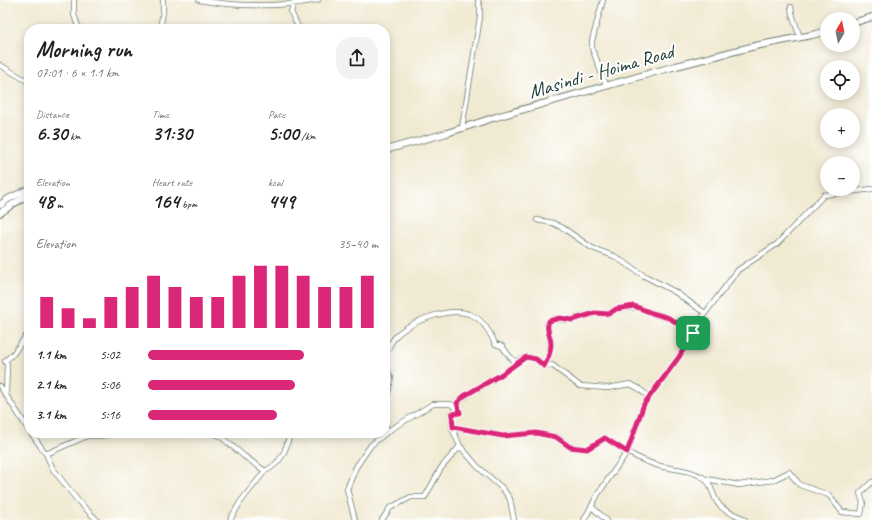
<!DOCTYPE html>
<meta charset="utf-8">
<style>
body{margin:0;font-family:Caveat,sans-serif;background:#f2f2f2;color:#202124;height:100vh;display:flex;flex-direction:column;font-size:15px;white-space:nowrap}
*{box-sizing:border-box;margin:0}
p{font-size:13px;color:#757577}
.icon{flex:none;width:22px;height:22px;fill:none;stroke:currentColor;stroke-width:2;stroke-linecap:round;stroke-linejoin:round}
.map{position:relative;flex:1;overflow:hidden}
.sheet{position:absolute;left:24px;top:24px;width:366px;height:414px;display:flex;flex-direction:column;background:#fff;border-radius:16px;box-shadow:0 2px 10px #0003}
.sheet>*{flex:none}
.needle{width:26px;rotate:9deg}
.buttons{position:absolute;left:820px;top:12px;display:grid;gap:8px}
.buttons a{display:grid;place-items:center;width:40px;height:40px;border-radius:50%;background:#fff;box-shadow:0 2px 10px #0003;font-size:20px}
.pin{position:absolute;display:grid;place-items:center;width:34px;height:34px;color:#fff;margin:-17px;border-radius:8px;box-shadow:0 2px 6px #0006}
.round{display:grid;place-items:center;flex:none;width:42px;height:42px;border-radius:16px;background:#f2f2f2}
.overview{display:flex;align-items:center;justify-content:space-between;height:68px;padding:0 12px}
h1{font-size:22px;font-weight:700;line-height:30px}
.figures{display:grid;grid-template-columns:repeat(3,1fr);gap:6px;height:68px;padding:4px 12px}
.figures div{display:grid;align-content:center}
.figures b{font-size:20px;font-weight:700}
.figures small{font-size:11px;font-weight:400}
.figures p{font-size:11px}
.chart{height:112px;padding:8px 12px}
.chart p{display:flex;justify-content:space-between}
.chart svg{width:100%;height:72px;margin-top:4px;stroke:#db2777;stroke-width:6}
ul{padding:0 12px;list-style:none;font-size:13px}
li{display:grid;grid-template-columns:64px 48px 1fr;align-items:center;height:30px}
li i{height:10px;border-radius:5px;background:#db2777}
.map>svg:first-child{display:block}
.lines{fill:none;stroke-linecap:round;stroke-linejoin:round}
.minor-casing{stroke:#687a6c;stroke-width:6}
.major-casing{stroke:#687a6c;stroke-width:8}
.minor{stroke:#fff;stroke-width:4.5}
.major{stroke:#fff;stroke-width:6}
.route-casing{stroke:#fff;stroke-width:8}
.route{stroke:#db2777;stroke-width:5}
.labels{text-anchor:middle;stroke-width:4;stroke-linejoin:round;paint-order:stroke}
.street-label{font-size:20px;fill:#1f3d34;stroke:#fff}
</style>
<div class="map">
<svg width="872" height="520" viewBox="0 0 872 520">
<rect width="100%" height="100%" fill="#fff"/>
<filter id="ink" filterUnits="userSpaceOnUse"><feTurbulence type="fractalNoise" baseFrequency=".025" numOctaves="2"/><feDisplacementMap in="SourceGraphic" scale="8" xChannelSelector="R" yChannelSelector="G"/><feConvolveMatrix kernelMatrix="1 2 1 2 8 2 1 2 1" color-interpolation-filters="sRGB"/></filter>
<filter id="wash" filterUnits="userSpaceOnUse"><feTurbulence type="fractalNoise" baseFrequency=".012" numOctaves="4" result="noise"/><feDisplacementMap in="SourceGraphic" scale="16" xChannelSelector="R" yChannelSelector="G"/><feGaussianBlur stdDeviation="0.9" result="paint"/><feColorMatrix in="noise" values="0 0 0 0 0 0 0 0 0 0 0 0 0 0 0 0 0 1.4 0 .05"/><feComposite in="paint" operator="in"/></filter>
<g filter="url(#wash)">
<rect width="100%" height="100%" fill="#f1ead3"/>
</g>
<g filter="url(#ink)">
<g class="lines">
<defs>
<path id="minor" d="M74,0V15L79,29
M199,0C238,7 279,7 318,0
M295,0L291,12L299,29
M603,0L592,41V48L606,85
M791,7C792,18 797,27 800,38
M160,29L163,12V0
M0,65L29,82
M462,128L480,17V8L478,0
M537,220L553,223L563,228L592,248L614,256L643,275L675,292L705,313
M385,356C388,348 392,339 399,333C415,320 449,307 469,314C482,318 490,332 495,344L502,346L510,357L517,363
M385,365L391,378L386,403V433
M544,366L548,359L551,343L547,324L549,321L555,319L571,320L595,313L609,314L616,309L638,307L652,313L669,318L693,333
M0,386L29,430
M6,394L7,364L5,361L13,354L29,332
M453,427L503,436L536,433L557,437L570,447L587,449L605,438C622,449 640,461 660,466C676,470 689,469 704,478C711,482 713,496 717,502C724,513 736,513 745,520
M31,433L46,454L53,469L78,501L97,520
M212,433L220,436L244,456L265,471L241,501L230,520
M46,454L87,436H99L118,433
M265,471C282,463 286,450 290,433
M706,479L739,485L773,480L789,472L800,485L829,495L842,512L861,514L863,503L860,493L872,482
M592,507L606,520
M355,520L347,489L356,467L371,445L391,429L433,404H451L459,412
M382,520L390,508L411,497H425L441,468L460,446
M514,520L510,499L503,489L477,466L460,446L452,428V414L460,413L457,403C473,389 493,382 510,368C515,364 521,357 528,357C535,357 540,362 544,366L552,365L580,386L608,388L630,384L638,388L649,397
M584,520L598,494L627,452L644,404L679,357L697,324L738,270L777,244L824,195L872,189"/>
<path id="major" d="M853,23L872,17
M385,150L447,133L496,117L676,66L755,46L812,35L827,31
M0,205L8,199L29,189
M0,213L13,204L29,195"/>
</defs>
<use href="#minor" class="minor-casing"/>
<use href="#major" class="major-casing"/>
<use href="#minor" class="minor"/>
<use href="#major" class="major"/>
</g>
</g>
<g class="lines" filter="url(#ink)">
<defs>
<path id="route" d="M634,306L652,313L669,318L693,333L679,357L644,404L627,452L605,438L587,449L570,447L556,437L536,433L503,436L453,427L452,414L460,413L457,403L464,396L502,374L526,357L536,359L544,366C548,359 551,351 551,344C551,336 545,329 549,321L560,318L572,320L595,313L609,314L616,309Z"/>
</defs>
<use href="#route" class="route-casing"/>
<use href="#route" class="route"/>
</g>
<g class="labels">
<g class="street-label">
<text transform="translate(601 71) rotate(-16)" y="7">Masindi - Hoima Road</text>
</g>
</g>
</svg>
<div class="buttons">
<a><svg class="needle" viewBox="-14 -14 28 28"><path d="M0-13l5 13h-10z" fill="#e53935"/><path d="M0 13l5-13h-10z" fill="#757577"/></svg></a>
<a><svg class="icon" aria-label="locate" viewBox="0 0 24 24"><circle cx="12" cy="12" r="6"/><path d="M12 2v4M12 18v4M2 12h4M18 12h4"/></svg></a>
<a>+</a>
<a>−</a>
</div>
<div class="pin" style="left:693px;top:333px;background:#1e9e55"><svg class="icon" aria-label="arrive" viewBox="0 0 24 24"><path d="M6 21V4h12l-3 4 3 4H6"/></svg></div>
<section class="sheet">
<div class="overview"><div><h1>Morning run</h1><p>07:01 · 6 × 1.1 km</p></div><a class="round"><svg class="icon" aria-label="share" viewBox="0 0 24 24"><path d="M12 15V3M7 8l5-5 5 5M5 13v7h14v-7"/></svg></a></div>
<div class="figures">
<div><p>Distance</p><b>6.30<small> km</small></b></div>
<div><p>Time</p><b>31:30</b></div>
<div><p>Pace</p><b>5:00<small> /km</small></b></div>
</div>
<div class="figures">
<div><p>Elevation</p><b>48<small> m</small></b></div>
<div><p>Heart rate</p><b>164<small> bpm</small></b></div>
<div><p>kcal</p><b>449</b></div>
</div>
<div class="chart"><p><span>Elevation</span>35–40 m</p>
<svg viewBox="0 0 160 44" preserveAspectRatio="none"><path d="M5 44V25M15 44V32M25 44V38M35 44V25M45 44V19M55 44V12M65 44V19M75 44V25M85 44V25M95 44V12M105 44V6M115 44V6M125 44V12M135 44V19M145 44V19M155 44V12"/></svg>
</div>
<ul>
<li><b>1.1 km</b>5:02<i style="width:68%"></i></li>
<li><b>2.1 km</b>5:06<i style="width:64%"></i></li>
<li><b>3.1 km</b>5:16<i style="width:56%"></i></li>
</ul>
</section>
</div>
